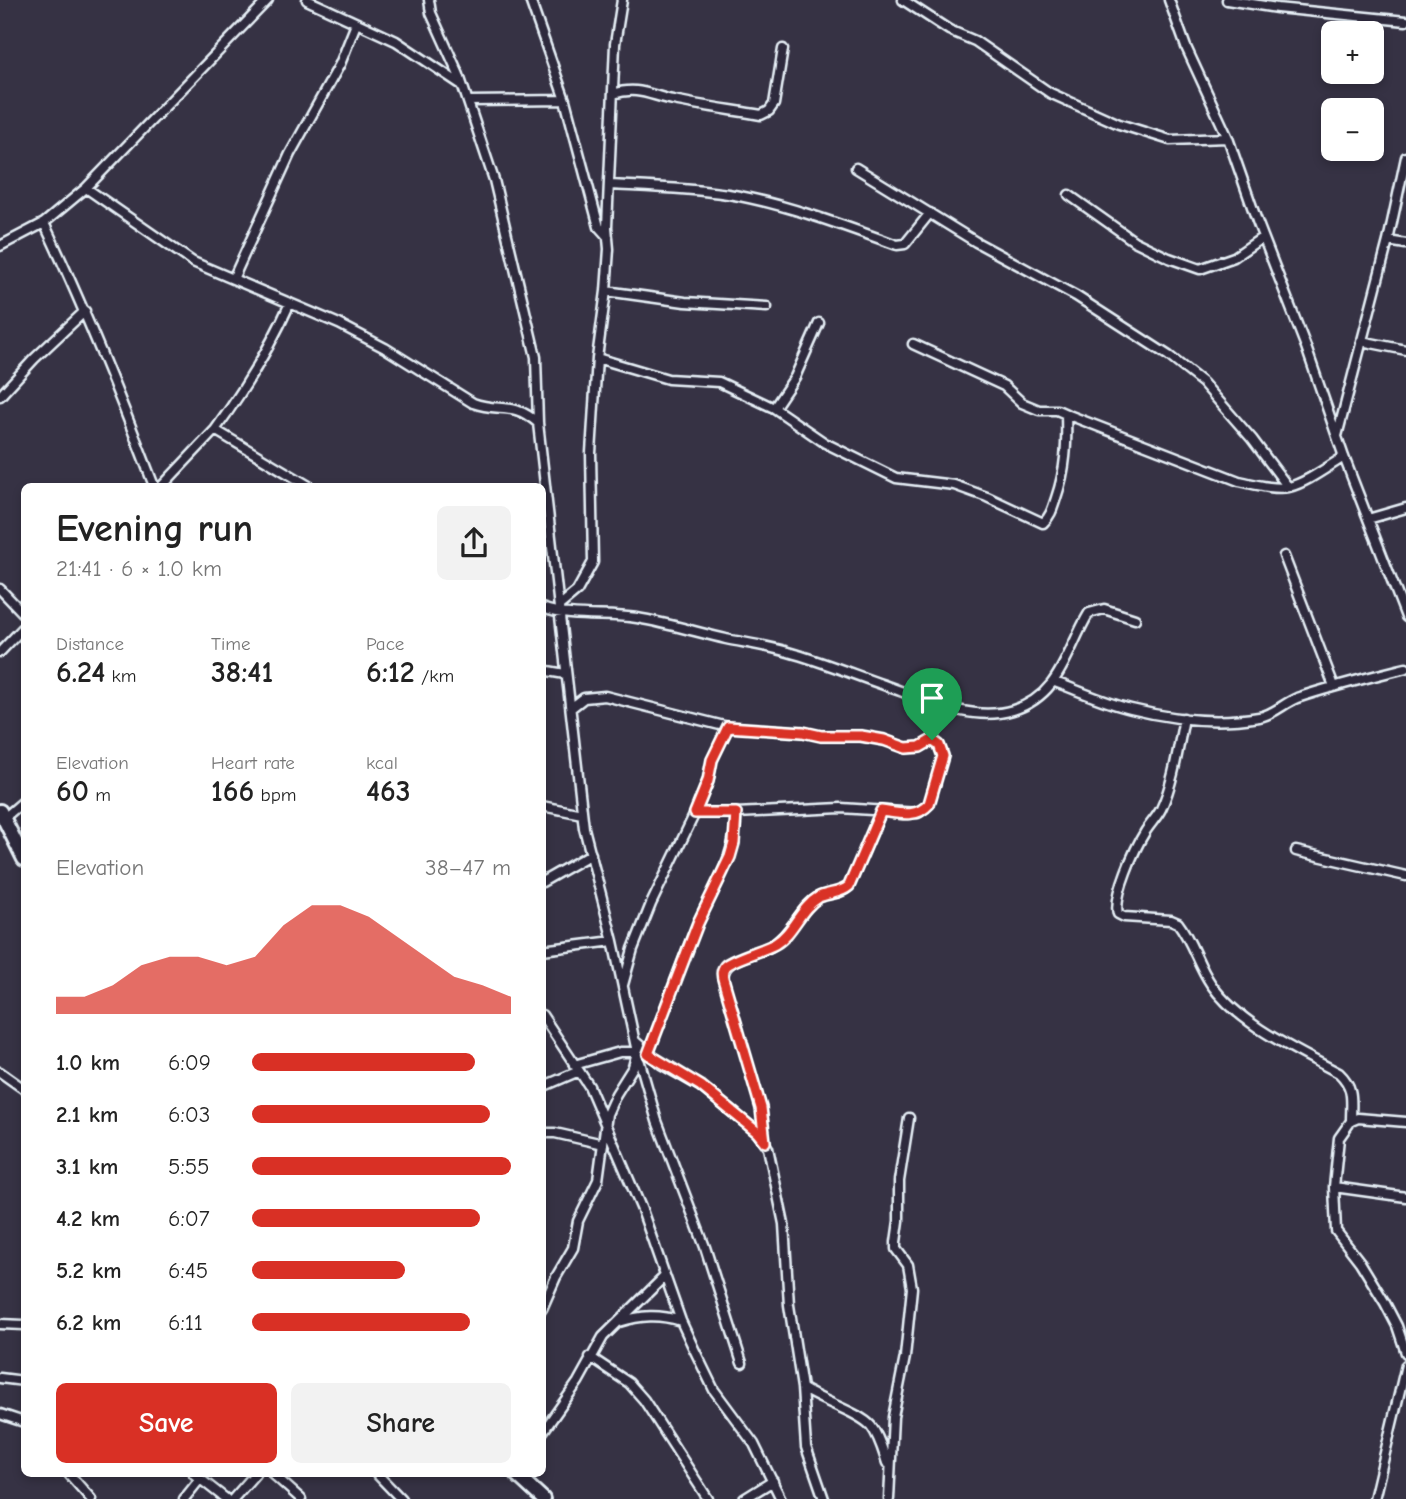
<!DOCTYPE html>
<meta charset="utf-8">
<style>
body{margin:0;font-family:"Comic Neue",sans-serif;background:#f2f2f2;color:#222;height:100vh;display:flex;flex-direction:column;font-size:26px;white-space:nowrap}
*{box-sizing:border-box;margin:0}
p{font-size:23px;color:#767676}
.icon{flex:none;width:38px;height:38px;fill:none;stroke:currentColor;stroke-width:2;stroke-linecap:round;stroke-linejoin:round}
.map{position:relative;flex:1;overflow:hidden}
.details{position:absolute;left:21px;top:483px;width:525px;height:994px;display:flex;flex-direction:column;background:#fff;border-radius:10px;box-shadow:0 4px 10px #0003}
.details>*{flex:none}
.controls{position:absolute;left:1321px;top:21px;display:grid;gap:14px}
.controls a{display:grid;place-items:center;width:63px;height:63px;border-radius:10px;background:#fff;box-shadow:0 4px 10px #0003;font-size:35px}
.pin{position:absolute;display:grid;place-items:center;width:60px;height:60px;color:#fff;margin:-72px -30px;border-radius:50% 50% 50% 0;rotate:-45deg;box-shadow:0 0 7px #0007}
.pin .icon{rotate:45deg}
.round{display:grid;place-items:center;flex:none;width:74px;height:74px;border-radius:10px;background:#f2f2f2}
.headline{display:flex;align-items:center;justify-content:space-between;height:119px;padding:0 35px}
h1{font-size:38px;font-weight:800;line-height:52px}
.metrics{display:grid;grid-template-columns:repeat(3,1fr);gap:10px;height:119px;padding:7px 35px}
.metrics div{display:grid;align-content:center}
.metrics b{font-size:30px;font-weight:800}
.metrics small{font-size:19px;font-weight:400}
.metrics p{font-size:19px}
.chart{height:196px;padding:14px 35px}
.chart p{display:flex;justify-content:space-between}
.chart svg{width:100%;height:126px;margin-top:7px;fill:#d93025;opacity:.7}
.primary-button{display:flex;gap:14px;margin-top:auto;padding:14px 35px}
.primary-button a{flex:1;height:80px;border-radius:10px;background:#d93025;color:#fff;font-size:28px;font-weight:800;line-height:80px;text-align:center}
.primary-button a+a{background:#f2f2f2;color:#222}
ul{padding:0 35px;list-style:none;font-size:23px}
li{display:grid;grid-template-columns:112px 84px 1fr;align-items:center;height:52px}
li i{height:18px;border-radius:9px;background:#d93025}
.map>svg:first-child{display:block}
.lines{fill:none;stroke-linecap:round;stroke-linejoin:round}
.street-casing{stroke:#e8f1f8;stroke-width:13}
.secondary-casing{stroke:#e8f1f8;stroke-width:18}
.street{stroke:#2f2a3d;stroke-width:8}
.secondary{stroke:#2f2a3d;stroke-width:12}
.route-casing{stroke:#fff;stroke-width:14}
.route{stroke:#d93025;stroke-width:9}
</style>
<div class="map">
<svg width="1406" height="1499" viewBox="0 0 1406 1499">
<rect width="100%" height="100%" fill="#363244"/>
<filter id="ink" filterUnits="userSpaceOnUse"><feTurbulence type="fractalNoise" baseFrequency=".0143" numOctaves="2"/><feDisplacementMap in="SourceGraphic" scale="14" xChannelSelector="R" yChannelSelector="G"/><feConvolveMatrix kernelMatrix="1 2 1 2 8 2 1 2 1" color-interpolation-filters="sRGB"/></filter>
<g filter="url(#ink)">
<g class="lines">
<defs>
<path id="street" d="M307,0L396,41L462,85
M429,0L431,13L459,75L494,180L536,357L538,423L584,828L613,941L637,1052
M530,0L565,100L599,227L608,237
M903,0L949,30L975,41L1050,93L1119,124L1170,140L1228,138
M1169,0L1186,47L1228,138L1257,221L1306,347L1344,457L1406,617
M1227,0L1277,8L1406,21
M356,24L340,64L290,154L233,279L339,324L385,348L473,403C500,413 511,400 538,423
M613,94C638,86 649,95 673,100C702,106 732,110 761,115L769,111L774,104L783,49
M468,101L565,100
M856,168L976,242L1076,296L1169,356L1203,383L1252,439L1288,487
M611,185C650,187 689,188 728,194C783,203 845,226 897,245L905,244L930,213
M86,188L193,262L233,279
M1069,195L1134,241L1169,258L1200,269L1234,257L1263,237
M1388,241L1406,244
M0,246L44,223
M606,291L685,302L767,307
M1361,341L1406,350
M913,344L1004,386L1022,403L1039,410H1057L1066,414L1239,481C1254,484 1274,490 1289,487C1308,482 1327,467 1344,457
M597,358L668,379L719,382L774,408L825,443L896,478L954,485L987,497L1043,523C1051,516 1053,507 1056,498C1066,469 1067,444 1066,414
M0,396L34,359L85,311
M774,408L795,377L819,323
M215,430C244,390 270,348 290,303
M1337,436L1388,241L1406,157
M154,486C120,397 85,309 44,223L86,188L268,0
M162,486L215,430L309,486
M1368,519L1406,508
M1284,556L1334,686
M0,589L24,614
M559,606L577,591L593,562L591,453L597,358L606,291L609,249L607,227L615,44L622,0
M542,608C572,619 606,613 637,618C667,623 696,632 726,639C746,643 768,646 788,652C821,661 852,674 884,685C924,699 971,723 1013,710C1061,695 1066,651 1089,613L1104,609L1135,619
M0,652L24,627
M542,670L565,674
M1055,682C1080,691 1105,703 1131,709C1171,719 1218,724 1259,717C1273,715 1284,703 1297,698C1333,686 1370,677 1406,668
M571,708L584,698L605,696L728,727L803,732L821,736H861L884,740L906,748L920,747L932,740L948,707
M1184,718C1178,748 1174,781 1161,809C1157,817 1150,824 1145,832C1135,848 1113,896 1118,914L1124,917L1171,920L1178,923C1192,941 1198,965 1211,984C1238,1024 1298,1051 1339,1073C1355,1088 1351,1101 1351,1121
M542,806L582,814
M695,813H736L841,808L918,813L929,804L943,756L939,745L932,740
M4,818L24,801
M1296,851L1406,876
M542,882L591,854
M542,950L613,941
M623,985L633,949L651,904L695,813L708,781L712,760L728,727
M542,1015L589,1086L642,1210L681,1321L694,1349L714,1390L754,1444L781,1499
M635,1041L661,1064L700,1086L757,1132L768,1148L784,1224L789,1305L802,1388L806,1447L824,1499
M648,1054C665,1010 680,966 698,923C714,887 737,855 736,813
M574,1065L620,1052H637L640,1050
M0,1072L24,1089
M542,1087L579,1071
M1406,1122L1358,1118L1351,1121L1339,1138L1334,1187L1336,1231L1360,1262L1385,1303L1397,1326L1406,1353
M542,1133H555L603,1144
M765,1142L761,1108L724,982C718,958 753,956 770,947C791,935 800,908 819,897C830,892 840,895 849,886L881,812
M1334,1187L1406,1197
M542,1309L556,1277L573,1248L578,1221L598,1180L607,1114L616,1094L633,1067L637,1052L657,1121L705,1247L742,1363
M619,1322C641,1315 659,1314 681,1321
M0,1324L24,1325
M590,1357L629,1383L644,1400L708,1499
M0,1378L24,1381
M802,1388C820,1401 859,1412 871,1426C879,1436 883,1451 887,1463
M0,1414L24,1422
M542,1433L578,1382L603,1337L665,1276
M69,1474L91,1499
M194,1474L226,1499
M273,1474L301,1499
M377,1474L401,1499
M184,1499L200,1479
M233,1499L255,1474
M744,1499L773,1481
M889,1499L893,1417L905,1357L912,1288L908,1265L896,1249V1242L899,1221V1181L909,1118
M1374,1499L1406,1365"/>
<path id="secondary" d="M0,811L24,859
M516,1474L543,1499"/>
</defs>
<use href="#street" class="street-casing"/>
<use href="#secondary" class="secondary-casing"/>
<use href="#street" class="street"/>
<use href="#secondary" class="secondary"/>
</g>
</g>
<g class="lines" filter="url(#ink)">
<defs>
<path id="route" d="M728,727L803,732L821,736H861L884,740L906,748L920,747L932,740L939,745L943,756L929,804C916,819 898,813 881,811L849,886C840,894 830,892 819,897C800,908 793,934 775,944C764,950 730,960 725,966C721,971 722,976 724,982L761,1108L765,1142L757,1132L701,1086L648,1054L698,923L730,857L734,843L736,813H695L708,781L712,760Z"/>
</defs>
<use href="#route" class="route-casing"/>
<use href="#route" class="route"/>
</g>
</svg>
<div class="controls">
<a>+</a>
<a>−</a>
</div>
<div class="pin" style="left:932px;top:740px;background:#1e9e55"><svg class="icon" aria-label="arrive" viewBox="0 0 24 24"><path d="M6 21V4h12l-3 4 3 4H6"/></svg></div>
<section class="details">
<div class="headline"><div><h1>Evening run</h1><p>21:41 · 6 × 1.0 km</p></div><a class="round"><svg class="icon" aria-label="share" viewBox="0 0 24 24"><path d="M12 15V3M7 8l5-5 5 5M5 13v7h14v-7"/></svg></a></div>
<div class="metrics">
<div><p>Distance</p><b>6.24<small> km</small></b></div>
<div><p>Time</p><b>38:41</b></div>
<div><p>Pace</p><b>6:12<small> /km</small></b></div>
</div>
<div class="metrics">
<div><p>Elevation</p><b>60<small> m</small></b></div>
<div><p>Heart rate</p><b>166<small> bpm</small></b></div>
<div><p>kcal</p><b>463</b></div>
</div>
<div class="chart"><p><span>Elevation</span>38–47 m</p>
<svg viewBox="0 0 160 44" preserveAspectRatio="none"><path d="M0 44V38L10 38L20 34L30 27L40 24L50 24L60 27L70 24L80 13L90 6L100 6L110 10L120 17L130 24L140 31L150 34L160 38V44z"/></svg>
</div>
<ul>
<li><b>1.0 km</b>6:09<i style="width:86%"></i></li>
<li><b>2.1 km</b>6:03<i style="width:92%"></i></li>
<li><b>3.1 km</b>5:55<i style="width:100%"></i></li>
<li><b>4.2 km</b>6:07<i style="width:88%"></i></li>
<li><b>5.2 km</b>6:45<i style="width:59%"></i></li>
<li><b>6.2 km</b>6:11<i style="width:84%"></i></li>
</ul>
<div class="primary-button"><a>Save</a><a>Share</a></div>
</section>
</div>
